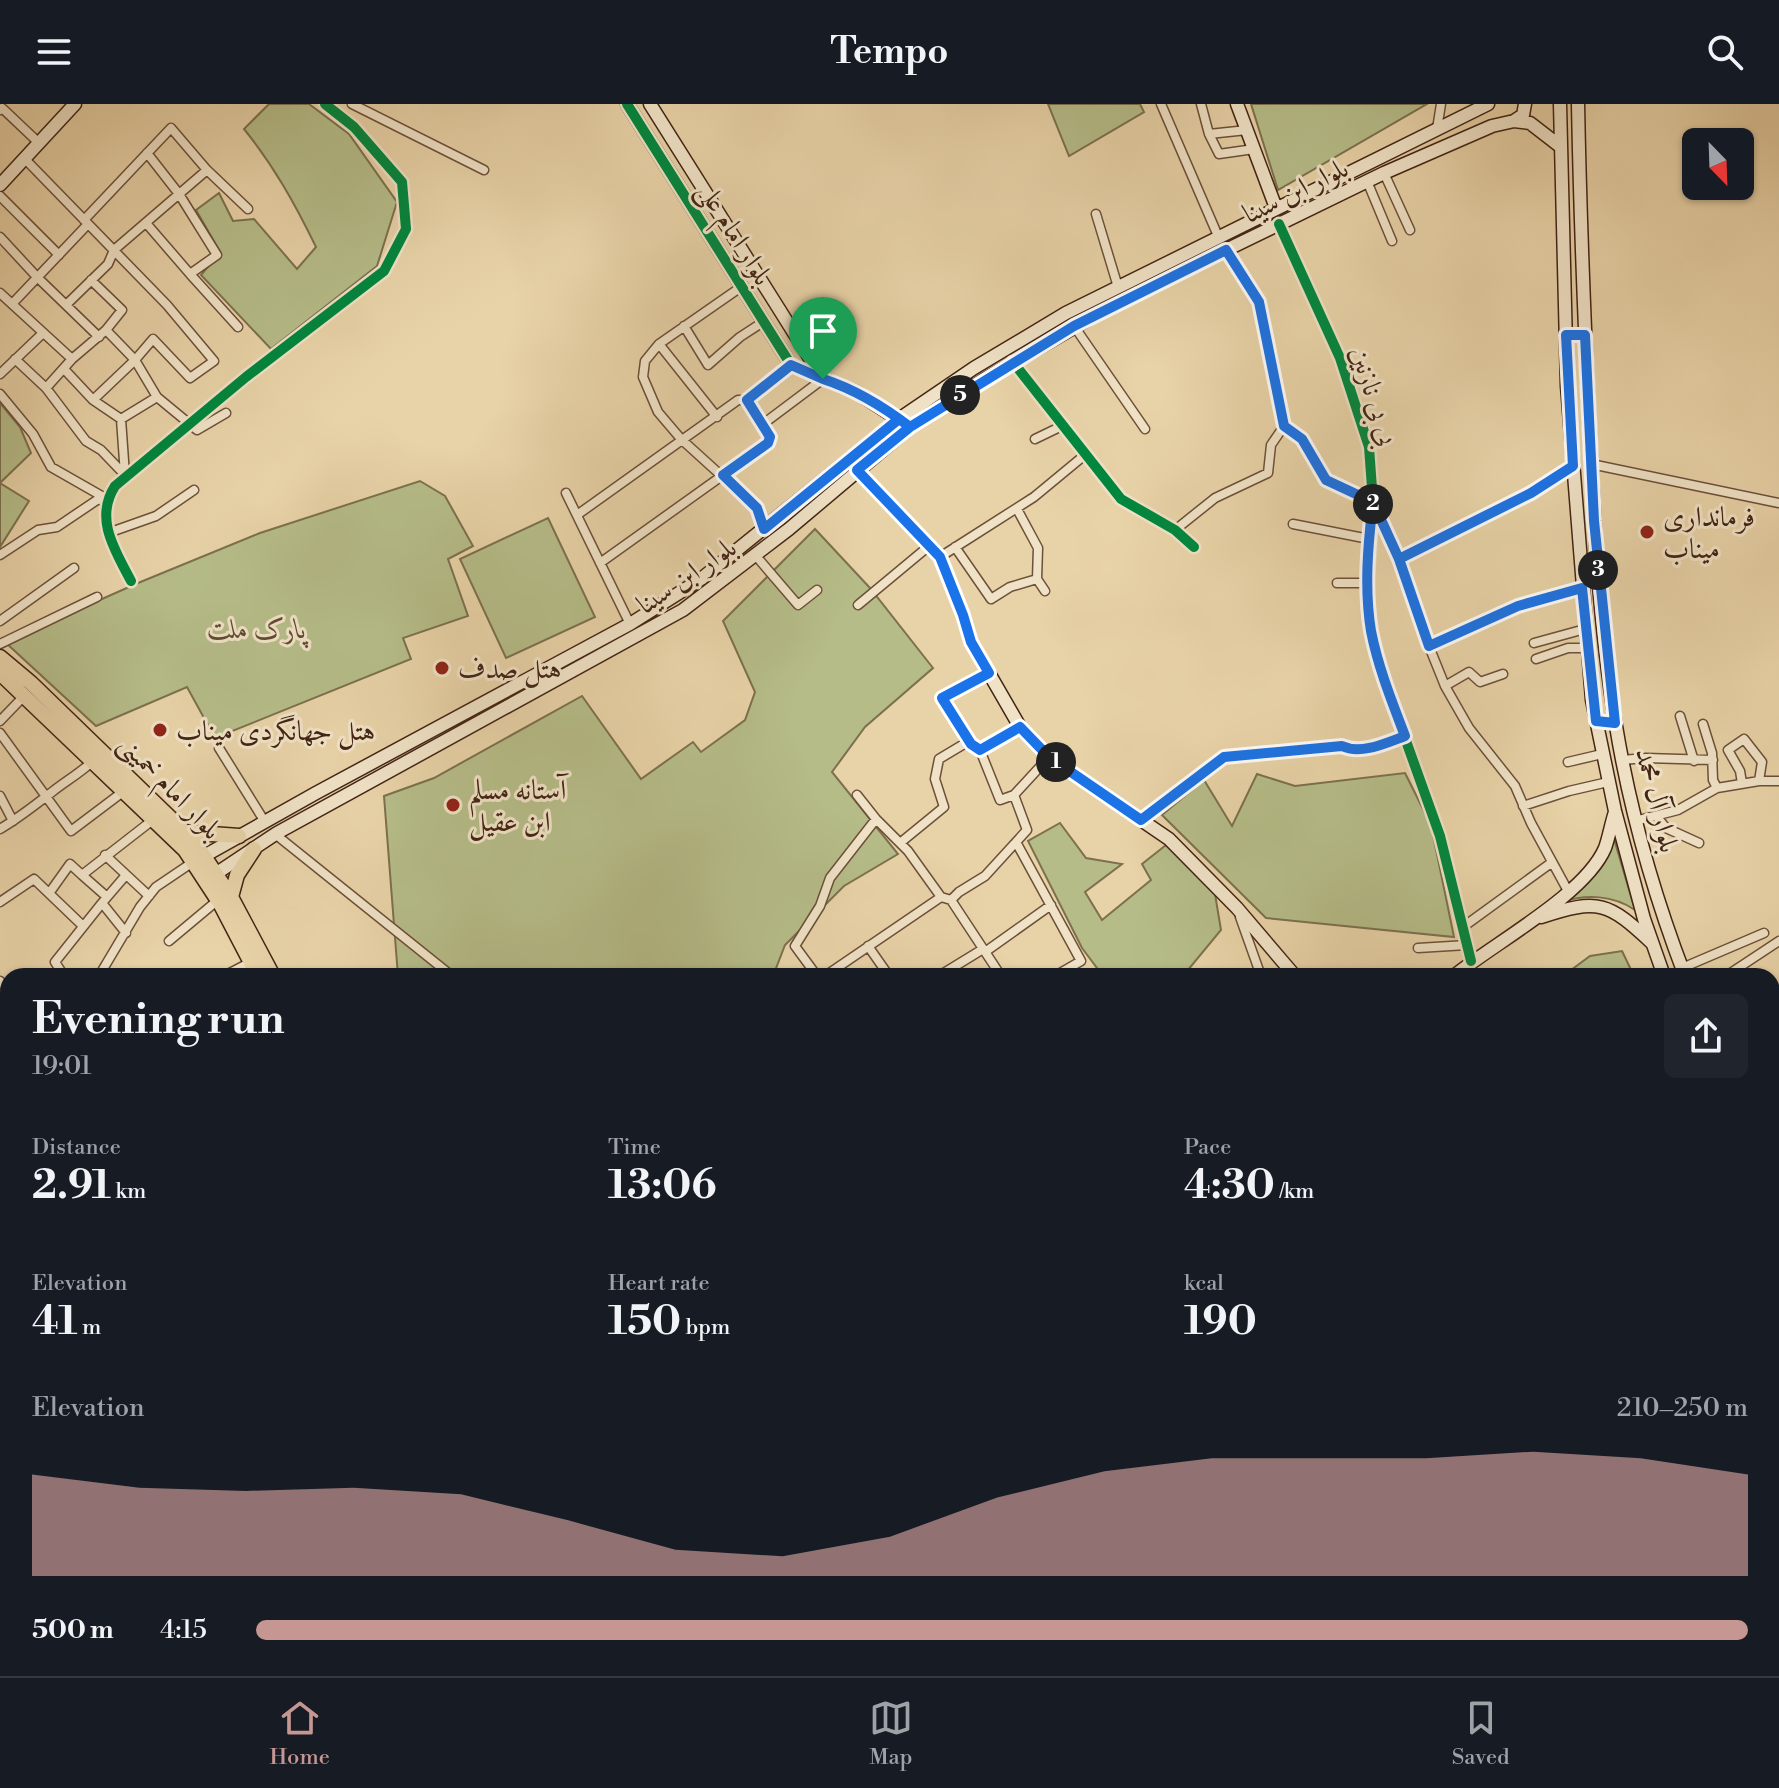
<!DOCTYPE html>
<meta charset="utf-8">
<style>
body{margin:0;font-family:"Libre Bodoni",Amiri,serif;background:#20242c;color:#f1f3f6;height:100vh;display:flex;flex-direction:column;font-size:30px;white-space:nowrap}
*{box-sizing:border-box;margin:0}
p{font-size:26px;color:#9ea1a6}
.icon{flex:none;width:44px;height:44px;fill:none;stroke:currentColor;stroke-width:2;stroke-linecap:round;stroke-linejoin:round}
.map{position:relative;flex:1;overflow:hidden}
.details{position:absolute;left:0px;top:864px;width:1780px;height:708px;display:flex;flex-direction:column;background:#171b24;border-radius:24px 24px 0 0;box-shadow:0 2px 6px #0004}
.details>*{flex:none}
.needle{width:52px;rotate:157deg}
.tools{position:absolute;left:1682px;top:24px;display:grid;gap:16px}
.tools a{display:grid;place-items:center;width:72px;height:72px;border-radius:12px;background:#171b24;box-shadow:0 2px 6px #0004;font-size:40px}
.pin{position:absolute;display:grid;place-items:center;width:68px;height:68px;color:#fff;margin:-82px -34px;border-radius:50% 50% 50% 0;rotate:-45deg;box-shadow:0 0 8px #0007}
.pin .icon{rotate:45deg}
.km{position:absolute;width:40px;height:40px;margin:-20px;border-radius:50%;background:#222;color:#fff;font-size:22px;line-height:40px;text-align:center}
.round{display:grid;place-items:center;flex:none;width:84px;height:84px;border-radius:12px;background:#20242c}
.summary{display:flex;align-items:center;justify-content:space-between;height:136px;padding:0 32px}
h1{font-size:44px;font-weight:700;line-height:60px}
.figures{display:grid;grid-template-columns:repeat(3,1fr);gap:12px;height:136px;padding:8px 32px}
.figures div{display:grid;align-content:center}
.figures b{font-size:40px;font-weight:700}
.figures small{font-size:22px;font-weight:400}
.figures p{font-size:22px}
.chart{height:224px;padding:16px 32px}
.chart p{display:flex;justify-content:space-between}
.chart svg{width:100%;height:144px;margin-top:8px;fill:#c59692;opacity:.7}
ul{padding:0 32px;list-style:none;font-size:26px}
li{display:grid;grid-template-columns:128px 96px 1fr;align-items:center;height:60px}
li i{height:20px;border-radius:10px;background:#c59692}
header{display:flex;justify-content:space-between;align-items:center;height:104px;padding:0 32px;background:#171b24;font-size:36px;font-weight:700}
.tab-bar{display:flex;justify-content:space-around;align-items:center;height:112px;border-top:2px solid #363941;background:#171b24;font-size:22px;color:#9ea1a6}
.tab-bar a{display:grid;justify-items:center;gap:4px}
.tab-bar .selected{color:#c59692}
.map>svg:first-child{display:block}
.green{fill:#b5bc88;stroke:#7c704e;stroke-width:2}
.lines{fill:none;stroke-linecap:round;stroke-linejoin:round}
.street-casing{stroke:#6c503a;stroke-width:11}
.secondary-casing{stroke:#422415;stroke-width:15}
.primary-casing{stroke:#422415;stroke-width:17}
.street{stroke:#f0e2c6;stroke-width:8}
.secondary{stroke:#f0e2c6;stroke-width:12}
.primary{stroke:#e8d2a7;stroke-width:14}
.cycleway-casing{stroke:#f0e2c6;stroke-width:15}
.cycleway{stroke:#00873e;stroke-width:10}
.route-casing{stroke:#fff;stroke-width:16}
.route{stroke:#1a73e8;stroke-width:10}
.poi-dot{fill:#8f2418;stroke:#f0e2c6;stroke-width:3}
.labels{text-anchor:middle;stroke-width:6;stroke-linejoin:round;paint-order:stroke}
.street-label{font-size:28px;fill:#422415;stroke:#f0e2c6}
.poi-label{font-size:28px;fill:#422415;stroke:#f0e2c6;text-anchor:start}
.park-label{font-size:28px;font-style:italic;fill:#5f4a32;stroke:#f0e2c6}
</style>
<header><svg class="icon" aria-label="menu" viewBox="0 0 24 24"><path d="M4 6h16M4 12h16M4 18h16"/></svg>Tempo<svg class="icon" aria-label="search" viewBox="0 0 24 24"><circle cx="10" cy="10" r="6"/><path d="M15 15l6 6"/></svg></header>
<div class="map">
<svg width="1779" height="1572" viewBox="0 0 1779 1572">
<rect width="100%" height="100%" fill="#e8d2a7"/>
<filter id="stains"><feTurbulence type="fractalNoise" baseFrequency=".0025" numOctaves="4"/><feColorMatrix values="0 0 0 0 .2 0 0 0 0 .09 0 0 0 0 .02 0 0 0 .5 -.17"/></filter>
<radialGradient id="worn" r=".72"><stop offset=".6" stop-color="#630" stop-opacity="0"/><stop offset="1" stop-color="#630" stop-opacity=".3"/></radialGradient>
<path class="green" d="M269,0H309L349,30L397,98L377,162L271,245L201,171L220,148L196,106L219,89L233,117L254,115L297,165L316,143C295,100 274,62 244,25Z
M1048,0H1140L1144,8L1069,52Z
M1251,0H1427L1278,86Z
M0,299L20,323L31,349L0,379L29,397L0,443Z
M420,377L445,392L473,442L448,455L468,512L403,534L411,555L215,634L187,583L96,622L5,538L138,479L260,429Z
M548,414L595,513L506,554L460,455Z
M815,425L870,484L933,564L865,623L832,668L898,750L844,782L785,841L773,872H398L384,692L434,674L582,592L641,675L693,638L701,648L745,616L755,588L723,517Z
M1405,669L1431,721L1454,833L1266,814L1162,711L1204,676L1232,722L1257,670L1295,682Z
M1060,719L1086,754L1122,760L1085,788L1102,816L1151,776L1142,760L1166,741L1215,790L1221,826L1183,872H1103L1082,844L1028,737Z
M1614,735L1635,806C1613,791 1586,790 1562,798C1587,778 1606,768 1614,735Z
M1622,847L1634,872H1563L1590,852Z
M1772,1168L1779,1183V1572H1734L1724,1564H1772Z
M1353,1564H1658L1652,1572H1361Z"/>
<g class="lines">
<defs>
<path id="street" d="M352,0L484,66
M1161,0L1218,132
M1201,0L1209,30
M0,6L2,4L39,39
M1437,25L1441,0
M1247,26L1209,30L1219,50L1254,45
M25,55L167,201L214,257L190,274L153,235L135,256L93,296
M1384,69L1410,126
M1367,77L1392,137
M0,92L59,151
M1096,110L1118,183
M84,116L171,24L207,66L248,105
M146,119L190,170L217,151L179,90L147,49
M1279,120L1340,254L1369,343L1373,398L1367,487L1371,526L1381,567L1440,732L1471,857
M0,133L37,173L99,233
M1226,146L1259,198L1284,322L1302,335L1326,376L1373,398L1399,455L1418,515L1445,582L1469,624L1515,682L1531,719L1568,787
M190,170L238,223
M741,183L659,240L645,257L643,273L658,308L681,335L757,404L764,425
M0,189L72,255
M12,200L88,120
M66,201L108,160L114,146L207,66
M684,222L708,261L740,233L763,218
M1074,222L1145,325
M106,226L135,256L157,293L197,326L226,309
M659,240L717,313
M15,255L46,284L86,337L101,346L125,371
M1013,258L1121,395L1175,426L1194,443
M64,265L93,296L121,315L125,371
M0,270L43,229
M46,284L72,255L106,226L122,206L91,176
M0,290L33,330L51,363L107,395
M121,315L157,293
M763,320L823,275
M1035,335L1064,321
M1591,360L1779,399
M566,389L630,520
M1017,405L1038,444L1037,475L1045,487
M577,411L738,296H747L791,261
M1293,420L1369,435
M1175,426L1215,394L1268,369L1271,341L1284,322
M108,429L156,412L194,386
M955,443L991,495L1010,483L1037,475
M0,451L38,426L57,423L97,396L106,395
M756,452L798,501L817,486
M940,453L1034,393L1086,350
M1399,455L1531,389L1573,362
M600,459L768,339L769,329L747,296
M131,477C115,446 94,415 115,382L246,273L384,167L406,125L402,78L354,23L325,0
M1337,479H1368
M858,501L929,442
M0,517L74,464
M1534,539L1585,525
M0,540L97,493
M1429,542L1518,502L1582,484
M1536,555L1568,544H1587
M1445,582L1469,568L1480,578L1503,570
M1680,612L1694,657
M0,617L25,591
M1703,620L1712,649L1713,676L1717,684
M0,629L71,727L124,687
M219,644L265,718
M980,646L971,640L942,594L989,569
M1622,656L1646,654L1713,656
M1568,658L1602,650
M1742,679L1740,667L1728,646L1744,635L1762,658L1759,677
M857,691L876,715L908,747L941,793L951,796L1001,872
M1014,691L1000,696L980,646L1020,623
M0,692L13,717
M1523,702L1569,687L1608,678
M1657,713L1666,724L1699,739
M1141,716L1224,653L1342,642C1362,651 1386,639 1405,632
M1635,717L1678,706L1717,684L1759,677H1779
M0,725C19,714 35,701 52,688C66,677 80,669 93,657
M275,730L452,872
M1016,738L1081,857L1055,872
M900,739L944,703L935,675L939,655L969,637
M105,751L149,792
M50,788L70,760L82,771
M107,793L82,771L154,715
M951,796L959,788L985,772L1027,726L1014,691L1049,653
M0,798L34,775L83,822
M1240,813L1261,872
M1463,823L1551,759
M126,829L102,799L126,771
M169,837L218,796
M868,842L889,872
M1418,844L1467,841
M985,848L1051,801
M1682,864L1764,829
M64,872L55,858L102,799
M99,872L140,803L156,783L193,758
M224,872L251,858
M817,872L795,842L820,802L830,774L876,715
M825,872L941,793
M939,872L983,845
M1726,872L1779,837
M0,877L8,886
M0,917L8,905
M1772,985L1779,981
M0,1041L8,1027
M1772,1154L1779,1148
M1772,1284L1779,1297
M0,1335L8,1336
M486,1564L501,1572
M819,1564L823,1572
M891,1564L893,1572
M641,1572C654,1563 663,1565 676,1572
M682,1572L687,1564
M730,1572L738,1564
M785,1572L794,1564
M852,1572L869,1564
M998,1572L1008,1564
M1131,1572L1139,1564
M1275,1572L1280,1564
M1648,1572L1655,1564"/>
<path id="secondary" d="M627,0L791,261L856,288L904,319
M650,0L823,275
M1237,0L1276,104
M1560,0L1567,282L1592,596L1615,707L1644,815L1664,872
M1578,0C1580,105 1584,210 1589,314C1594,417 1599,521 1616,622C1630,707 1654,791 1685,872
M1514,17L1523,11L1525,0
M0,81L75,0
M857,366L940,453L963,511L971,538L1020,623L1049,653L1169,735L1237,804L1295,872
M197,756L316,689L630,520L701,475L899,315L974,264L1066,209L1488,0
M208,775L277,729L683,506L789,425L910,323L984,276L1109,203L1384,69L1492,22L1514,17L1530,19L1561,43
M1541,813C1599,794 1608,798 1652,839
M1454,872C1494,839 1585,791 1605,744C1609,733 1611,720 1615,708
M1772,1056L1779,1069
M1772,1101L1779,1115
M1211,1564L1226,1572
M1694,1564L1699,1572
M1707,1564L1712,1572"/>
<path id="primary" d="M0,553L31,579L194,737L231,793L273,872
M0,569L185,746L221,801L258,872
M184,728L239,732
M231,793L237,771L254,745
M1062,1564L1071,1572
M1079,1564L1088,1572"/>
</defs>
<use href="#street" class="street-casing"/>
<use href="#secondary" class="secondary-casing"/>
<use href="#primary" class="primary-casing"/>
<use href="#street" class="street"/>
<use href="#secondary" class="secondary"/>
<use href="#primary" class="primary"/>
<defs>
<path id="cycleway" d="M627,0L791,261L856,288L899,315
M1279,120L1340,254L1369,343L1373,398L1367,487L1371,526L1381,567L1440,732L1471,857
M1013,258L1121,395L1175,426L1194,443
M131,477C115,446 94,415 115,382L246,273L384,167L406,125L402,78L354,23L325,0"/>
</defs>
<use href="#cycleway" class="cycleway-casing"/>
<use href="#cycleway" class="cycleway"/>
</g>
<g class="lines">
<defs>
<path id="route" d="M823,275C854,285 884,303 910,323L857,366L940,453L963,511L971,538L989,569L942,594L971,640L980,646L1020,623L1049,653L1141,716L1224,653L1342,642C1361,651 1386,639 1405,632C1392,598 1378,563 1371,527C1364,484 1368,440 1373,398L1399,455L1429,542L1518,502L1582,484L1596,617L1615,619L1594,417L1585,231H1566L1573,362L1531,389L1399,455L1373,398L1326,376L1302,335L1284,322L1259,198L1226,146L1074,222L910,323L899,315L764,425L757,404L723,371L768,339L770,333L747,296L791,261L823,275"/>
</defs>
<use href="#route" class="route-casing"/>
<use href="#route" class="route"/>
</g>
<g class="poi-dot">
<circle cx="1647" cy="428" r="8"/>
<circle cx="442" cy="564" r="8"/>
<circle cx="160" cy="626" r="8"/>
<circle cx="453" cy="701" r="8"/>
</g>
<g class="labels">
<g class="street-label">
<text transform="translate(1295 86) rotate(-26)" y="10">بلوار ابن سینا</text>
<text transform="translate(736 129) rotate(58)" y="10">بلوار امام علی</text>
<text transform="translate(1375 292) rotate(73)" y="10">بی بی نازنین</text>
<text transform="translate(686 471) rotate(-34)" y="10">بلوار ابن سینا</text>
<text transform="translate(171 682) rotate(46)" y="10">بلوار امام خمینی</text>
<text transform="translate(1658 696) rotate(76)" y="10">بلوار آل محمد</text>
</g>
<g class="poi-label">
<text x="1663" y="422">فرمانداری<tspan x="1663" dy="32">میناب</tspan></text>
<text x="458" y="574">هتل صدف</text>
<text x="176" y="636">هتل جهانگردی میناب</text>
<text x="469" y="695">آستانه مسلم<tspan x="469" dy="32">ابن عقیل</tspan></text>
</g>
<g class="park-label">
<text x="257" y="534">پارک ملت</text>
</g>
</g>
<rect width="100%" height="100%" filter="url(#stains)"/>
<rect width="100%" height="100%" fill="url(#worn)"/>
</svg>
<div class="tools">
<a><svg class="needle" viewBox="-14 -14 28 28"><path d="M0-13l5 13h-10z" fill="#e53935"/><path d="M0 13l5-13h-10z" fill="#9ea1a6"/></svg></a>
</div>
<div class="pin" style="left:823px;top:275px;background:#1e9e55"><svg class="icon" aria-label="arrive" viewBox="0 0 24 24"><path d="M6 21V4h12l-3 4 3 4H6"/></svg></div>
<b class="km" style="left:1056px;top:658px">1</b>
<b class="km" style="left:1373px;top:400px">2</b>
<b class="km" style="left:1598px;top:466px">3</b>
<b class="km" style="left:960px;top:291px">5</b>
<section class="details">
<div class="summary"><div><h1>Evening run</h1><p>19:01</p></div><a class="round"><svg class="icon" aria-label="share" viewBox="0 0 24 24"><path d="M12 15V3M7 8l5-5 5 5M5 13v7h14v-7"/></svg></a></div>
<div class="figures">
<div><p>Distance</p><b>2.91<small> km</small></b></div>
<div><p>Time</p><b>13:06</b></div>
<div><p>Pace</p><b>4:30<small> /km</small></b></div>
</div>
<div class="figures">
<div><p>Elevation</p><b>41<small> m</small></b></div>
<div><p>Heart rate</p><b>150<small> bpm</small></b></div>
<div><p>kcal</p><b>190</b></div>
</div>
<div class="chart"><p><span>Elevation</span>210–250 m</p>
<svg viewBox="0 0 160 44" preserveAspectRatio="none"><path d="M0 44V13L10 17L20 18L30 17L40 19L50 27L60 36L70 38L80 32L90 20L100 12L110 8L120 8L130 8L140 6L150 8L160 13V44z"/></svg>
</div>
<ul>
<li><b>500 m</b>4:15<i style="width:100%"></i></li>
</ul>
</section>
</div>
<nav class="tab-bar">
<a class="selected"><svg class="icon" aria-label="home" viewBox="0 0 24 24"><path d="M3 11l9-7 9 7M6 9v11h12V9"/></svg>Home</a>
<a><svg class="icon" aria-label="map" viewBox="0 0 24 24"><path d="M3 6l6-2 6 2 6-2v14l-6 2-6-2-6 2zM9 4v14M15 6v14"/></svg>Map</a>
<a><svg class="icon" aria-label="saved" viewBox="0 0 24 24"><path d="M7 4h10v16l-5-4-5 4z"/></svg>Saved</a>
</nav>
